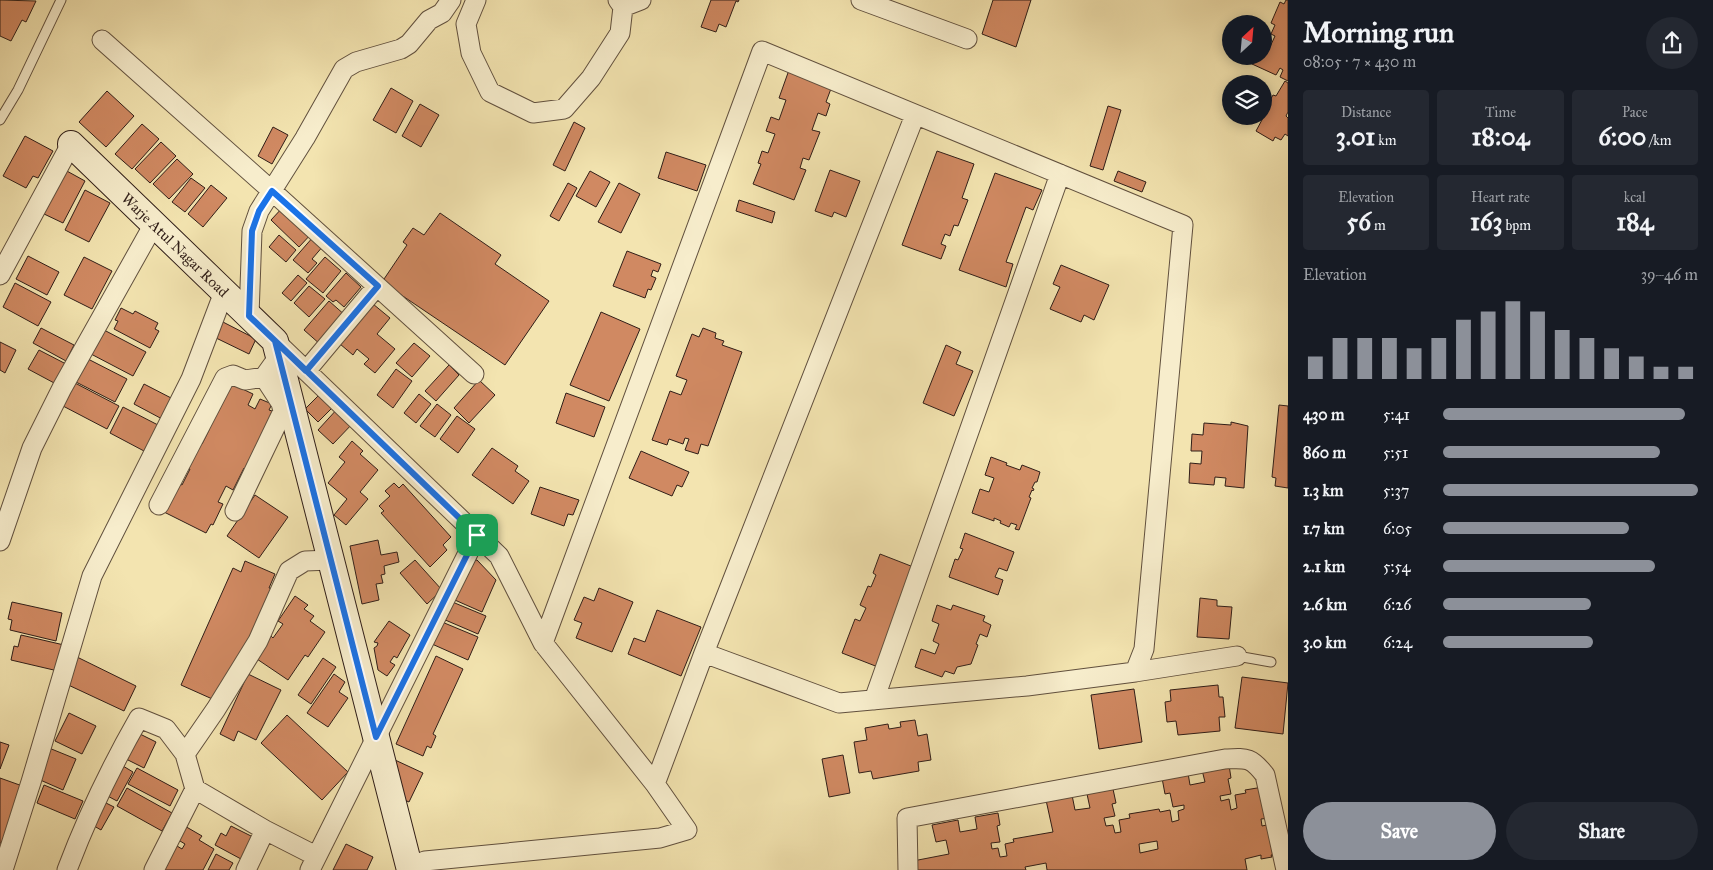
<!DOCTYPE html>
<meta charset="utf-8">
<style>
body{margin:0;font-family:"IM FELL Great Primer",serif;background:#242831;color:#f1f3f6;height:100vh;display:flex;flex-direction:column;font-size:19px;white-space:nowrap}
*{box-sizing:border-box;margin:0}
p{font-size:16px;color:#9ea1a6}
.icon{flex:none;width:28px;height:28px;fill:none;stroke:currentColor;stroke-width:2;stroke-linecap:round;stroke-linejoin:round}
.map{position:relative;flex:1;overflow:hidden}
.sheet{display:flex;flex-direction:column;background:#171b24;width:425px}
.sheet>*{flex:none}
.needle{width:32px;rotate:26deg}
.tools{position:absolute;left:1222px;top:15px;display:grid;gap:10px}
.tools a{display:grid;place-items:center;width:50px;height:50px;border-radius:50%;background:#171b24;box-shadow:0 2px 12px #0003;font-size:25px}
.pin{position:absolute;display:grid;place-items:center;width:42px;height:42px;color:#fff;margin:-21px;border-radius:10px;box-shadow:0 2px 8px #0006}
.round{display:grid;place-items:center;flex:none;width:52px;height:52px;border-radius:26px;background:#242831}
.head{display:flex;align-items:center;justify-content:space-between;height:85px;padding:0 15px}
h1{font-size:28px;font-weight:700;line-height:38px}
.metrics{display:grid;grid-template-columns:repeat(3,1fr);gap:8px;height:85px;padding:5px 15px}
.metrics div{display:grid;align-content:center;border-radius:5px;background:#242831;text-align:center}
.metrics b{font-size:25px;font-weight:700}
.metrics small{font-size:14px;font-weight:400}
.metrics p{font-size:14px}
.chart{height:140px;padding:10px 15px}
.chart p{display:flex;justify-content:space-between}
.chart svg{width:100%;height:90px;margin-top:5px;stroke:#8c9099;stroke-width:6}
.action{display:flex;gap:10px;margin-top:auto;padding:10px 15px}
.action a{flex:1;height:58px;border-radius:30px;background:#8c9099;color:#fff;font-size:20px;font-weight:700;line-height:58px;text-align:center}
.action a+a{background:#242831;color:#f1f3f6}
ul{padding:0 15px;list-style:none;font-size:16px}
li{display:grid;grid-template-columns:80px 60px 1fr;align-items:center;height:38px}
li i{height:12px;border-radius:6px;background:#8c9099}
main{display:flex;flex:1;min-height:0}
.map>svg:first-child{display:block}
.building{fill:#d08962;stroke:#301e18;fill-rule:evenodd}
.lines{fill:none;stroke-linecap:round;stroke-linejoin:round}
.lane-casing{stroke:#61503e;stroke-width:11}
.street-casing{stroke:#61503e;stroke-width:21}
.secondary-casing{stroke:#301e18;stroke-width:28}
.lane{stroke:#f7edcc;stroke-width:9}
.street{stroke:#f7edcc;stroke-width:19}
.secondary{stroke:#f7edcc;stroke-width:26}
.route-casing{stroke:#fff;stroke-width:10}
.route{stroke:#1a73e8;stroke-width:6}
.labels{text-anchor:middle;stroke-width:4;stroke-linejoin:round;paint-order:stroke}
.street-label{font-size:15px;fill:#301e18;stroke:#f7edcc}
</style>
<main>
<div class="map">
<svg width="1288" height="870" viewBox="0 0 1288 870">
<rect width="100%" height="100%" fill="#f3e4b0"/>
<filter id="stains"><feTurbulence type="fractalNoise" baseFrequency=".004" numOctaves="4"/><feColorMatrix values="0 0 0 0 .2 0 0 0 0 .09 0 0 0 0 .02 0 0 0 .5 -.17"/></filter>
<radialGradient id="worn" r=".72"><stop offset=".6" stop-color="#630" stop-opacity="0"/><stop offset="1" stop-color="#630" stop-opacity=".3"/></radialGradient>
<path class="building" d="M0,0L36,1L26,22L22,20L11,41L0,36Z
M711,0H739L738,2L736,1L726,27L719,24L716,32L701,27Z
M993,0H1031L1016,47L982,34Z
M1286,0H1288V81L1280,77L1283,70L1280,68L1276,75L1252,64L1256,56H1264L1265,47L1269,49L1275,36L1271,34L1275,25L1271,23L1280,2L1284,4Z
M789,70L832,86L826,102L830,104L826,116L818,113L812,130L820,132L809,160L803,158L800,168L806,170L794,200L753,184L761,164L758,163L762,151L768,153L775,134L766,131L771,117L779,120L786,100L779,98Z
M1285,81L1288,83V112L1286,116L1288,118V136L1285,134L1281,140L1275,137L1273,141L1256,131L1263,118L1260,117L1264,116V111L1273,95L1276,96Z
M391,88L413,101L396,133L373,120Z
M107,91L134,116L106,147L79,122Z
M420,104L439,115L421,147L402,136Z
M1108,106L1121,110L1103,170L1090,166Z
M574,122L585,128L565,171L553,165Z
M142,124L159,139L132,169L115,154Z
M273,127L288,135L272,164L258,156Z
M25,136L53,151L38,178L33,176L26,188L3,176Z
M161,142L176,156L150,183L135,169Z
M937,151L974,164L962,198L968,200L958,226L954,225L950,236L945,234L941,244L946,246L941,259L902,245Z
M666,152L706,165L697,191L658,178Z
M177,159L193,174L169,199L153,184Z
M65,170L85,181L63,223L42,213Z
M830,170L860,181L846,217L834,212L832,217L815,211Z
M590,171L610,182L596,207L576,196Z
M1118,171L1146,182L1142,192L1114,181Z
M995,173L1042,190L1033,210L1026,207L1006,262L1013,264L1006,287L959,270Z
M191,178L205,188L185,212L172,202Z
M568,183L577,188L559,221L550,216Z
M619,183L640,194L621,233L598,222Z
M211,185L227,198L203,227L188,214Z
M85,190L110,203L89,242L65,230Z
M739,200L775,212L772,223L736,211Z
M284,206L313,232L299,247L271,220Z
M440,213L501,255L495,264L549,301L505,365L382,282L407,245L403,242L413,228L424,235Z
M279,235L296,250L286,262L269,247Z
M314,236L324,245L312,259L317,263L308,273L293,260Z
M627,251L661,264L658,272L653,270L651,276L656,278L651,290L648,289L645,298L613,286Z
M28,256L59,272L47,295L16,279Z
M84,257L112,271L92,309L64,295Z
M325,257L341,271L323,293L306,279Z
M1061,265L1109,285L1094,320L1084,315L1081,322L1050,309L1060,287L1053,284Z
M346,273L361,287L344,307L336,300L333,302L326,296Z
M298,275L307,283L291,301L282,293Z
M15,283L51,302L38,326L3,307Z
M309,286L325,299L309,317L294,303Z
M329,301L346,316L321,345L304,330Z
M373,304L390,318L377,334L395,349L375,373L364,364L369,359L357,349L353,355L340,344Z
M121,308L133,314L135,311L158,323L155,329L159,331L150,348L114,329L118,321L115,320Z
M601,312L640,329L609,401L570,385Z
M221,321L256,339L249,354L214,337Z
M41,328L74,345L66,361L33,343Z
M703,328L716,333L715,338L724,341L722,345L742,352L708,446L701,444L698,454L685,450L689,439L685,438L683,444L669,439L667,445L652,440L670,391L681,395L687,380L676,376L692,334L699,337Z
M104,330L146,352L133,376L91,354Z
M0,342L16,350L5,373L0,370Z
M414,343L430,356L412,377L396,363Z
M946,345L961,352L956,364L973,371L954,416L923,403Z
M39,350L66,364L56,384L28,369Z
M88,359L127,379L115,402L76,382Z
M449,365L459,375L436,401L425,391Z
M396,369L412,381L393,408L377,395Z
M479,380L495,395L469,423L454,408Z
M75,383L119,406L107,429L63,406Z
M144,384L175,400L164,420L134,404Z
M232,384L253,394L248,405L255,409L260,399L272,404L269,410L275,412L246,470L244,468L233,490L226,486L218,502L223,504L213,525L211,524L206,533L164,512L175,481L182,485L190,469L183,466L195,441L202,444L209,430L205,428L214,411L218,412Z
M325,389L338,402L318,422L305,409Z
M566,393L605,407L594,437L556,423Z
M419,394L431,404L416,423L404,413Z
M437,404L451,415L435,437L420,426Z
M1279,405L1288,406V488L1275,486L1276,478L1272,477Z
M123,407L158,425L144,451L110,433Z
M339,407L355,421L333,444L318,430Z
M457,416L475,429L458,453L440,439Z
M1231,422L1248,426L1244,488L1225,486L1226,478L1215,477L1214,485L1189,483L1190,463L1201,464L1202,451H1191L1192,434L1203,435L1204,423L1231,425Z
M352,441L363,451L360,454L378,470L360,492L368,499L346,525L334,515L347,499L328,483L345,462L339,457Z
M492,448L518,466L515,471L529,481L513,504L472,475Z
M641,451L689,472L682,487L677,485L672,496L629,478Z
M991,457L1007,463L1006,465L1020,470L1022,465L1040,472L1037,482H1035L1032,488L1034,489L1033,491L1032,490L1029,497L1031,498L1019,530L1015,529L1017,525L1011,523L1009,527L1000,523L1001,521L994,518V521L972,513L980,489L989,492L994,478L985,475Z
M394,483L399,488L403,484L451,537L443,545L447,550L430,567L381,513L384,511L379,506L390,496L385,491Z
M540,487L579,500L573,515L568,514L564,526L531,514Z
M255,495L288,517L259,558L227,536Z
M965,533L1014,552L1007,571L999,568L995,577L1003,580L998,595L949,577L955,559L958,560L963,549L960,548Z
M378,540L381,555L397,552L399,562L384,566L385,574L381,575L383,583L376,584L379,600L362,604L350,546Z
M880,554L916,568L878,667L842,653L855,619L860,621L866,608L860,605L868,586L871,587L876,575L873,573Z
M415,560L442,590L427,604L400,573Z
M464,560H477L496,580L482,612L448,597Z
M245,561L275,574L269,588L276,590L219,702L181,685L233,568L241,572Z
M599,588L633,602L612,652L576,638L582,623L574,620L584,597L594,601Z
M295,596L308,605L304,609L314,616L310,621L325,632L308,657L305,655L288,680L254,657L271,636L273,638L283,624L278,621Z
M1200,598L1217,600V606L1232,607L1229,639L1197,637Z
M450,601L486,616L478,634L443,619Z
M12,602L62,613L56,641L10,630L12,620L8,619Z
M937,605L951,610L953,605L985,616L983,621L991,625L987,637L980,634L976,644L978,645L971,664L957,667L954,674L945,671L942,677L915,667L921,649L935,654L939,644L933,641L939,624L932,621Z
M657,610L701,627L681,676L628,654L634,638L645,642Z
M389,621L410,635L397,658L394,656L390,662L395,665L387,676L378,670L374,648L377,646L378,643L374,642Z
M442,622L478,637L468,660L432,644Z
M21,635L64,645L58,671L11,660L14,646L18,647Z
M436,656L463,669L433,734L436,736L431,748L427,746L423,756L396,744Z
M77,657L136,686L124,711L64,683Z
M323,658L336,667L311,704L298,695Z
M248,674L281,690L256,740L238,731L234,741L220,734Z
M334,674L345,682L339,692L348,698L328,727L307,713Z
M1242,677L1288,683L1283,734L1235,728Z
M1218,685L1219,697H1223L1225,717H1219L1220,731L1178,735L1176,721L1167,722L1165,702L1171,701L1170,690Z
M1134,689L1142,742L1099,749L1091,695Z
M69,713L96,726L82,754L55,741Z
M287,715L348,772L322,800L261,743Z
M915,720L918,736L927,734L931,760L918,762L919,771L873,779L871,771L859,773L854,742L867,740L865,728L888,724L889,729L901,727L900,722Z
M134,731L156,742L144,768L122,757Z
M0,742L9,745L0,769Z
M49,748L76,759L63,790L38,779Z
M843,755L850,793L829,797L822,759Z
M395,760L423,773L409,802L391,794Z
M118,763L133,772L117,801L102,793Z
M1229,765L1231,778L1228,779L1231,794L1220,796L1221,801L1229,799L1231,810L1237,808L1235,795L1246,793L1245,790L1263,787L1270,818L1261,819L1262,826L1271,824L1277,854L1271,855L1272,857L1261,859V855L1245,859L1247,870H1047L1046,863L1025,867L1026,870H915L913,861L949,854L946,840L936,842L932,825L958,820L960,832L977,829L975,817L998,813L1000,825L997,826L1000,842L991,843L992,849L998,848L1000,857L1007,856L1005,844L1014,842L1013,839L1053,832L1046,800L1072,795L1075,810L1090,808L1087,794L1113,789L1116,803L1112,804L1115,816L1104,818L1106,826L1113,825L1115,833L1121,832L1119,820L1130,818L1129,814L1159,809L1160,812L1170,810L1172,822L1179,820L1178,811L1184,809V805L1173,807L1170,793L1165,794L1162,778L1188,773L1190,785L1205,782L1202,770ZM1157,841L1158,849L1140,853L1139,844Z
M137,768L178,790L170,806L128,784Z
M0,778L28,788L8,845L0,843Z
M44,785L83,801L75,819L37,803Z
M127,788L172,813L162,831L117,806Z
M102,801L114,807L101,830L89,823Z
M183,825L202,836L199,840L214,849L203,870H164L172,843L182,849L185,844L175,838Z
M231,826L253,837L241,859L215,845L221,833L226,836Z
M346,844L373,857L367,870H333Z
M216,854L233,863L229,870H208Z"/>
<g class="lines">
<defs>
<path id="lane" d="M0,120L18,90L61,0
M1237,656L1271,662"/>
<path id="street" d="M476,0L466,24L471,53L490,92L533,113L564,109L591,78L620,33L623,7L618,0
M861,0L967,39
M623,7L641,0
M102,40L272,191L474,374
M0,275L71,144
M249,316L252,231L259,211L305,138L344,69L356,62L401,49L409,44L429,20L442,13L451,0
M275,341L499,556L543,643L655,784L687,830L660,838L425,861L409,867
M306,371L377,286
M159,505L225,378L233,375L245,380L264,377L279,356
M235,511L283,411L281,403L264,377
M0,541L32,448L62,388L154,224
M543,643L762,51L1183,225L1144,649L1135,672L1027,686L839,703L704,653
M1135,672L1237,656
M874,700L1060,174
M185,754L216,709L258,641L289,571L305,561L331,560
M655,784L704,653L915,115
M195,789L265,830L316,856
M3,870L31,782L92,576L191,379L224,292
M67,870C87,817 111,767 139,718L166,729L185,754L195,789L154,870
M246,870L265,830
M310,870L477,535
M908,870L907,818L1225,759C1247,758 1251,757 1265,775L1286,870"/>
<path id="secondary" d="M71,144L275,341L410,870"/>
</defs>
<use href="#lane" class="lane-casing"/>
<use href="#street" class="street-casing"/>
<use href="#secondary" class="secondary-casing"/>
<use href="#lane" class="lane"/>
<use href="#street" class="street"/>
<use href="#secondary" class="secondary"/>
</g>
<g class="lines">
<defs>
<path id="route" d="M477,535C401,462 325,388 249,316L252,231L259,211L272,191L378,286L306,371L275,341L376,737L477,535"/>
</defs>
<use href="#route" class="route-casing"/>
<use href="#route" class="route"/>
</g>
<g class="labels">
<g class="street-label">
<text transform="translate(175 245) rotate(44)" y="5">Warje Atul Nagar Road</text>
</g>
</g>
<rect width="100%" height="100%" filter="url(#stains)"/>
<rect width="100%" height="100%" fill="url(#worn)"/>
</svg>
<div class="tools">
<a><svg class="needle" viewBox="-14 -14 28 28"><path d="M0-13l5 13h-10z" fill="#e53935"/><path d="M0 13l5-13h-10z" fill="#9ea1a6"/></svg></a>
<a><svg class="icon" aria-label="layers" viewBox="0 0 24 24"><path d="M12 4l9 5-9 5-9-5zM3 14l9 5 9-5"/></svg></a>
</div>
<div class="pin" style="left:477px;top:535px;background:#1e9e55"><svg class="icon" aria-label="arrive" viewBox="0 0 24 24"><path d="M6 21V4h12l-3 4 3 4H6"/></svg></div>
</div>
<section class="sheet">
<div class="head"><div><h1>Morning run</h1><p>08:05 · 7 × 430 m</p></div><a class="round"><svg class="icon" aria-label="share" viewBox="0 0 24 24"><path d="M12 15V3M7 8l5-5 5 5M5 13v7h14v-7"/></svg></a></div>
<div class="metrics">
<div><p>Distance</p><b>3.01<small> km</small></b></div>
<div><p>Time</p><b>18:04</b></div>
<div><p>Pace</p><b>6:00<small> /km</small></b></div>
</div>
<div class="metrics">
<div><p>Elevation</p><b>56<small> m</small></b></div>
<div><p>Heart rate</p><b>163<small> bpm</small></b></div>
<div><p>kcal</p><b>184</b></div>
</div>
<div class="chart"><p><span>Elevation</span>39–46 m</p>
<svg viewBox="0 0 160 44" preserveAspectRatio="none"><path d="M5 44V33M15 44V24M25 44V24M35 44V24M45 44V29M55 44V24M65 44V15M75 44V11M85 44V6M95 44V11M105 44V20M115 44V24M125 44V29M135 44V33M145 44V38M155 44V38"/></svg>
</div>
<ul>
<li><b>430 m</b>5:41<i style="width:95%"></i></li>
<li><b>860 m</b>5:51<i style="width:85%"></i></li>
<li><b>1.3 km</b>5:37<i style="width:100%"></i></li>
<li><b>1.7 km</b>6:05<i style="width:73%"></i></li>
<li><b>2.1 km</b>5:54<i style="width:83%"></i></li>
<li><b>2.6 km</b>6:26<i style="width:58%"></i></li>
<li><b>3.0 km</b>6:24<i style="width:59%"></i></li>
</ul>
<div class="action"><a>Save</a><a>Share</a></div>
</section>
</main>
